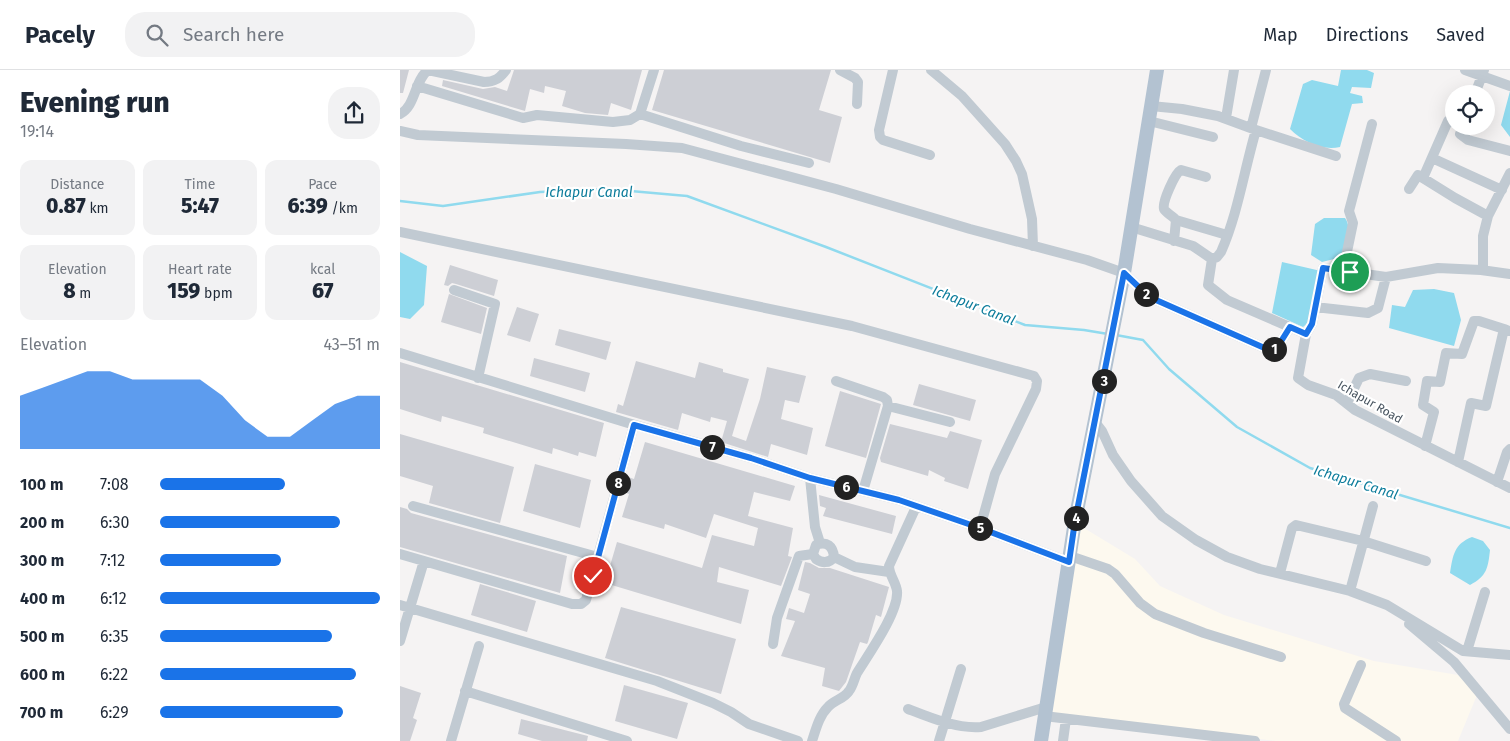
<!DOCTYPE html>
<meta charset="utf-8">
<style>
body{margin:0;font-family:"Fira Sans",sans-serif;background:#f2f2f3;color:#1f2937;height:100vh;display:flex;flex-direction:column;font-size:19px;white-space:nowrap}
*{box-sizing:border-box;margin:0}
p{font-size:16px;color:#747a83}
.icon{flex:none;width:28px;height:28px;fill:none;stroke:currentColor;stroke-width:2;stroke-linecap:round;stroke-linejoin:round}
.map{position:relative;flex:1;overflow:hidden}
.panel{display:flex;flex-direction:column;background:#fff;width:400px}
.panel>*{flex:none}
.controls{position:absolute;left:1045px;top:15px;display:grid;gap:10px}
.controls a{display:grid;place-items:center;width:50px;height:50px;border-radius:50%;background:#fff;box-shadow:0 5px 20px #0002;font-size:25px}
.pin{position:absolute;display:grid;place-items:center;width:42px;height:42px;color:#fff;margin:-21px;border:2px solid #fff;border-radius:50%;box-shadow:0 1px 5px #0007}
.km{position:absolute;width:25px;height:25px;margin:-12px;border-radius:50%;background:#222;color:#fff;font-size:14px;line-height:25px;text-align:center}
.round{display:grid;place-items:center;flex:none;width:52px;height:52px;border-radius:20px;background:#f2f2f3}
.overview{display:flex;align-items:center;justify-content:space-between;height:85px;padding:0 20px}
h1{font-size:28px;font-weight:800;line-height:38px}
.metrics{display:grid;grid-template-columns:repeat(3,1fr);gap:8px;height:85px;padding:5px 20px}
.metrics div{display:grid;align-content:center;border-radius:12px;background:#f2f2f3;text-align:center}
.metrics b{font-size:21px;font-weight:800}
.metrics small{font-size:14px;font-weight:400}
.metrics p{font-size:14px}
.chart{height:140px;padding:10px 20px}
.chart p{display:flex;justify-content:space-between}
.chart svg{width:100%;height:90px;margin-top:5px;fill:#1a73e8;opacity:.7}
ul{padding:0 20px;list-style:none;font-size:16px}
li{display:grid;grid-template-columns:80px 60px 1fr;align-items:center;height:38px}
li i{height:12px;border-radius:6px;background:#1a73e8}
header{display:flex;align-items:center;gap:30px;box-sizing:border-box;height:70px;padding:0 25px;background:#fff;border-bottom:1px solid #e0e1e3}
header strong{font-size:24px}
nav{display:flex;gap:28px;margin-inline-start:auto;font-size:18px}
.search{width:350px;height:45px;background:#f2f2f3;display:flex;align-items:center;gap:12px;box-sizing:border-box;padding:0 18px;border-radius:20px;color:#747a83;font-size:19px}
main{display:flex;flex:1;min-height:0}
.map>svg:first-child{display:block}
.commercial{fill:#fdf9ef}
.water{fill:#90daee}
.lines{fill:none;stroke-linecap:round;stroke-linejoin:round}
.stream{stroke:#90daee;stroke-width:2.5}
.building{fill:#cdcfd5}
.minor{stroke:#c1cad2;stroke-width:10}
.major{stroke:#b3c2d1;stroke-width:14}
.route-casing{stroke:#fff;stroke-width:10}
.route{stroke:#1a73e8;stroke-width:6}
.labels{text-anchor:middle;stroke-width:4.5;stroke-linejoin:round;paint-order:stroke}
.street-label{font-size:12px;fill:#4a5661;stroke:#fff}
.water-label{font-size:14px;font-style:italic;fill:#0c7c9b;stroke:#fff}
</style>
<header>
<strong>Pacely</strong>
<div class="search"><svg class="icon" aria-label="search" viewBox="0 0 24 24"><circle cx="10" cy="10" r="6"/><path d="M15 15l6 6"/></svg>Search here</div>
<nav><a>Map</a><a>Directions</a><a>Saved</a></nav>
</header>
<main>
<section class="panel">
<div class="overview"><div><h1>Evening run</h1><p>19:14</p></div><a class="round"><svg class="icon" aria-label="share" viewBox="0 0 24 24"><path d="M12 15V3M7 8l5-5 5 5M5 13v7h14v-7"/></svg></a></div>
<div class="metrics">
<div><p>Distance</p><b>0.87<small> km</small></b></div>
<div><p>Time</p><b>5:47</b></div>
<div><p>Pace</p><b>6:39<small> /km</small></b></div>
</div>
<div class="metrics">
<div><p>Elevation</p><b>8<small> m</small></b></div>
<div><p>Heart rate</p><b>159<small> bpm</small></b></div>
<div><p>kcal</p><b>67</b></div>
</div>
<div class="chart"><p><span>Elevation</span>43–51 m</p>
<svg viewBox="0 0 160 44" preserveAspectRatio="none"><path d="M0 44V18L10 14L20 10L30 6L40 6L50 10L60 10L70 10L80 10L90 18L100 30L110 38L120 38L130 30L140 22L150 18L160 18V44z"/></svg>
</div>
<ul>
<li><b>100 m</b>7:08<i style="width:57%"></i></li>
<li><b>200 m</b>6:30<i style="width:82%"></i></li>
<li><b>300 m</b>7:12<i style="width:55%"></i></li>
<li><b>400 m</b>6:12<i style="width:100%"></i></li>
<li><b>500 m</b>6:35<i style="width:78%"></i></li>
<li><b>600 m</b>6:22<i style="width:89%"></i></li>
<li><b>700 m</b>6:29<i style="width:83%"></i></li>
</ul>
</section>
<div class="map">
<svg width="1110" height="671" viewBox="0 0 1110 671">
<rect width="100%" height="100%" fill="#f5f3f3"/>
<path class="commercial" d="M679,455L735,489L760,516L824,545L974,591L1058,605L1077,625L1058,671H876L648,644Z"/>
<path class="water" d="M941,0H967L974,3L971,18L952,17L950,23L962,26L963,33L952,34L940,77C922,81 903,72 890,59L903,14L912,10L938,16Z
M1110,21V67L1101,55Z
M924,148H945C953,159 946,176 942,187L922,192L911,185L915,154Z
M0,182L27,196L24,235L10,249L0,247Z
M882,192L921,201L909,252L903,257L872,243Z
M1034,219L1054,223L1061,250L1054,276L989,258L992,235L1005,237L1013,220Z
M1072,467L1083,471L1090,480C1088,498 1087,506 1070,515L1050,503C1053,485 1054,474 1072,467Z"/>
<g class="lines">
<path class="stream" d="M0,131L43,136L140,122L208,119L287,126L426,177L625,255L684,260L708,264
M716,265L743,270L769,299L837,357L910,398L1110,458"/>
</g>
<path class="building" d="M0,0H9L3,23H0Z
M114,0H242L231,40L211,33L208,45L185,43L162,36L166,21L145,16L144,23L130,19L125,41L42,16L43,10L83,19L95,17L107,21Z
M264,0H431L419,40L442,47L430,93L252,40Z
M50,195L98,210L94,226L56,214L52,213L48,216L44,215Z
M49,224L87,238L81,264L41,252Z
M117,237L139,244L130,272L107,265Z
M159,259L211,272L206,290L155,275Z
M134,288L190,303L185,322L130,306Z
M236,291L295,308L299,292L323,299V302L349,309L332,366L346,371L360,329L367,297L406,306L399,333L385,330L381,349L413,358L407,385L371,374L368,387L321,372L327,351L311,347L310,352L282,343L278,360L216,342L218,334L223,336Z
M0,292L204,353L196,387L179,382L178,386L153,378L152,384L83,363L84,358L42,346L41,352L0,339Z
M519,314L576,330L570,351L513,335Z
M440,321L481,334L466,388L425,376Z
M490,354L547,368L550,361L582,370L568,419L544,411L545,408L529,400L528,406L481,392L480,388Z
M0,364L114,397L100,453L29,433L33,416L0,406Z
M245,372L395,416L390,431L354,422L348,446L393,458L388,486L392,487L381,516L319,497L317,512L349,520L341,554L205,513L217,472L302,498L312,465L354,476L358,458L314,444L306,468L265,454L264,459L222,447L229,424L224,422L228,407L234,409Z
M135,394L191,410L180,458L123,441Z
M419,425L496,446L492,464L423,446L426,438L420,436Z
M0,437L7,439L11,443L167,486L160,523L0,477Z
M405,492L410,493L419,498H430L489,517L481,547L476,545L468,572L467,574L460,572L446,612L439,621L422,616L425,598L381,586L395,551L386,549L389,538L404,543L410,524L398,520Z
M80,514L136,531L127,562L71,545Z
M221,537L336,569L321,624L205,588Z
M224,615L288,633L277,669L215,651Z
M0,616L21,623L13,648L17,650L10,671H0Z
M121,649L188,666L187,671H142L118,664Z"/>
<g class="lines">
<path class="minor" d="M440,0L455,8L458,12L457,34
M493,0L479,60L480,67L483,70L530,85
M531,0L562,26L605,74L616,91L622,104L632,149L633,176
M1065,0L1110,16
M17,16L123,48L137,45L213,52L230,50L240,44L254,0
M1075,24L1084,0
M751,36L782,39L818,46L856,60L936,86
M0,44C16,36 14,11 28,0L84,12C95,12 100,8 106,0
M240,44L341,76L409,93
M826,48L834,0
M749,51L813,67
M1063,56L1060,64L1068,70L1110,81
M851,58L866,0
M0,61L18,65L226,74L282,78L436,119L570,159L687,190L724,203L744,222L756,230L869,280L880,273L890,257
M1032,88L1102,120
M1023,108L1048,51L1054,52
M1009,119L1018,105L1055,128L1088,146
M776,150L827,165
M731,157L793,176L812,189L808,215L827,230L906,264L898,308L908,315L936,325L955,340L1110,418
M0,162L452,256L634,306L637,311L636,319L595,404L580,458
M774,171L776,150C773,146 766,143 764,139C762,132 775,103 781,100L806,107
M812,189L817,187L821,182C838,143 844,101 856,60
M1083,200V166L1088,146L1110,103
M943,201L953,153L949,141L972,54
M54,220L95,234L78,308
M915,237L968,243L978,238L986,207
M906,264L912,254L923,198L986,207L1038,198L1081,200L1110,204
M0,283L228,353L351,388L410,408L499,430L580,458L669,492
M436,311L483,327L487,330L488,336L463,421
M947,333L959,308L970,304L1006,311
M488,336L550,352
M695,352L702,361L713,385L731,411L762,446L796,470L827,487L860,499L950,521L987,535L1063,581L1110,585
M1025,376L1034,342L1023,335L1027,311L1040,312L1046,283L1062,284L1074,251H1079L1104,259
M1058,392L1071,333L1086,336L1104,259L1109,261
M410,408L415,457L420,473
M1097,412L1107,382L1110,379
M13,436L198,487
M0,484L172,534H181L186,530L234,355
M670,486L708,499L715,504L740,533L755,544L804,563L881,587
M434,487C429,494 422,493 416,489L413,484L416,475C427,471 433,476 434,487L455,497L489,502
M880,503L892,458L896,455L963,471L1026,491
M950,521L973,436
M0,535L257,611L313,633L331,642L349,654L398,671
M1009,554L1054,592L1110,659
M0,571L24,491
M373,574L377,548L399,486L413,484
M1067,581L1085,522
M961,595L944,634L945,638L996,671
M65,621L227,671
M508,639C531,648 557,659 581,657L646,637
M644,646L855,671
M51,671L79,576
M412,671C416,659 419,646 428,637C434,630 444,629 449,621C453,616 454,609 457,603C468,585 499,542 497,521C496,512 489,505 489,496L516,437
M539,671L561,599
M663,671L666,649"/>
<path class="major" d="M641,671L675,451L724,203L757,0"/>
</g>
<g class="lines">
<defs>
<path id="route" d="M193,506L234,355L351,388L410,408L499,430L580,458L669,492L675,451L724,203L744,222L756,230L869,280L880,273L890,257L906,264L912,254L923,198L950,202"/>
</defs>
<use href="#route" class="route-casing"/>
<use href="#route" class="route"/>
</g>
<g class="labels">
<g class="street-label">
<text transform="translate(970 332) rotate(30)" y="4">Ichapur Road</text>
</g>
<g class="water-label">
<text x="189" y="127">Ichapur Canal</text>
<text transform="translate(574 235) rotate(21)" y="5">Ichapur Canal</text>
<text transform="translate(956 412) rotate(17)" y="5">Ichapur Canal</text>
</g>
</g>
</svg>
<div class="controls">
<a><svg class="icon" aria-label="locate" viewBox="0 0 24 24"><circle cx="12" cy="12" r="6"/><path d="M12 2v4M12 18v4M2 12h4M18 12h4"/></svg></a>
</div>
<div class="pin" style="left:950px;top:202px;background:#1e9e55"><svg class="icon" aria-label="arrive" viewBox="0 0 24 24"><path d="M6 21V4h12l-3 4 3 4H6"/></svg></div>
<div class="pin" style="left:193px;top:506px;background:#d93025"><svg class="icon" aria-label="check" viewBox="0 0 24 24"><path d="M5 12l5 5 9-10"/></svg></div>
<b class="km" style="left:874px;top:279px">1</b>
<b class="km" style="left:746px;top:224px">2</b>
<b class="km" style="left:704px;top:311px">3</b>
<b class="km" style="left:676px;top:448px">4</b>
<b class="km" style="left:580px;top:458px">5</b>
<b class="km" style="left:446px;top:417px">6</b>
<b class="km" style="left:312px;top:377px">7</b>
<b class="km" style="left:218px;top:413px">8</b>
</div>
</main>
